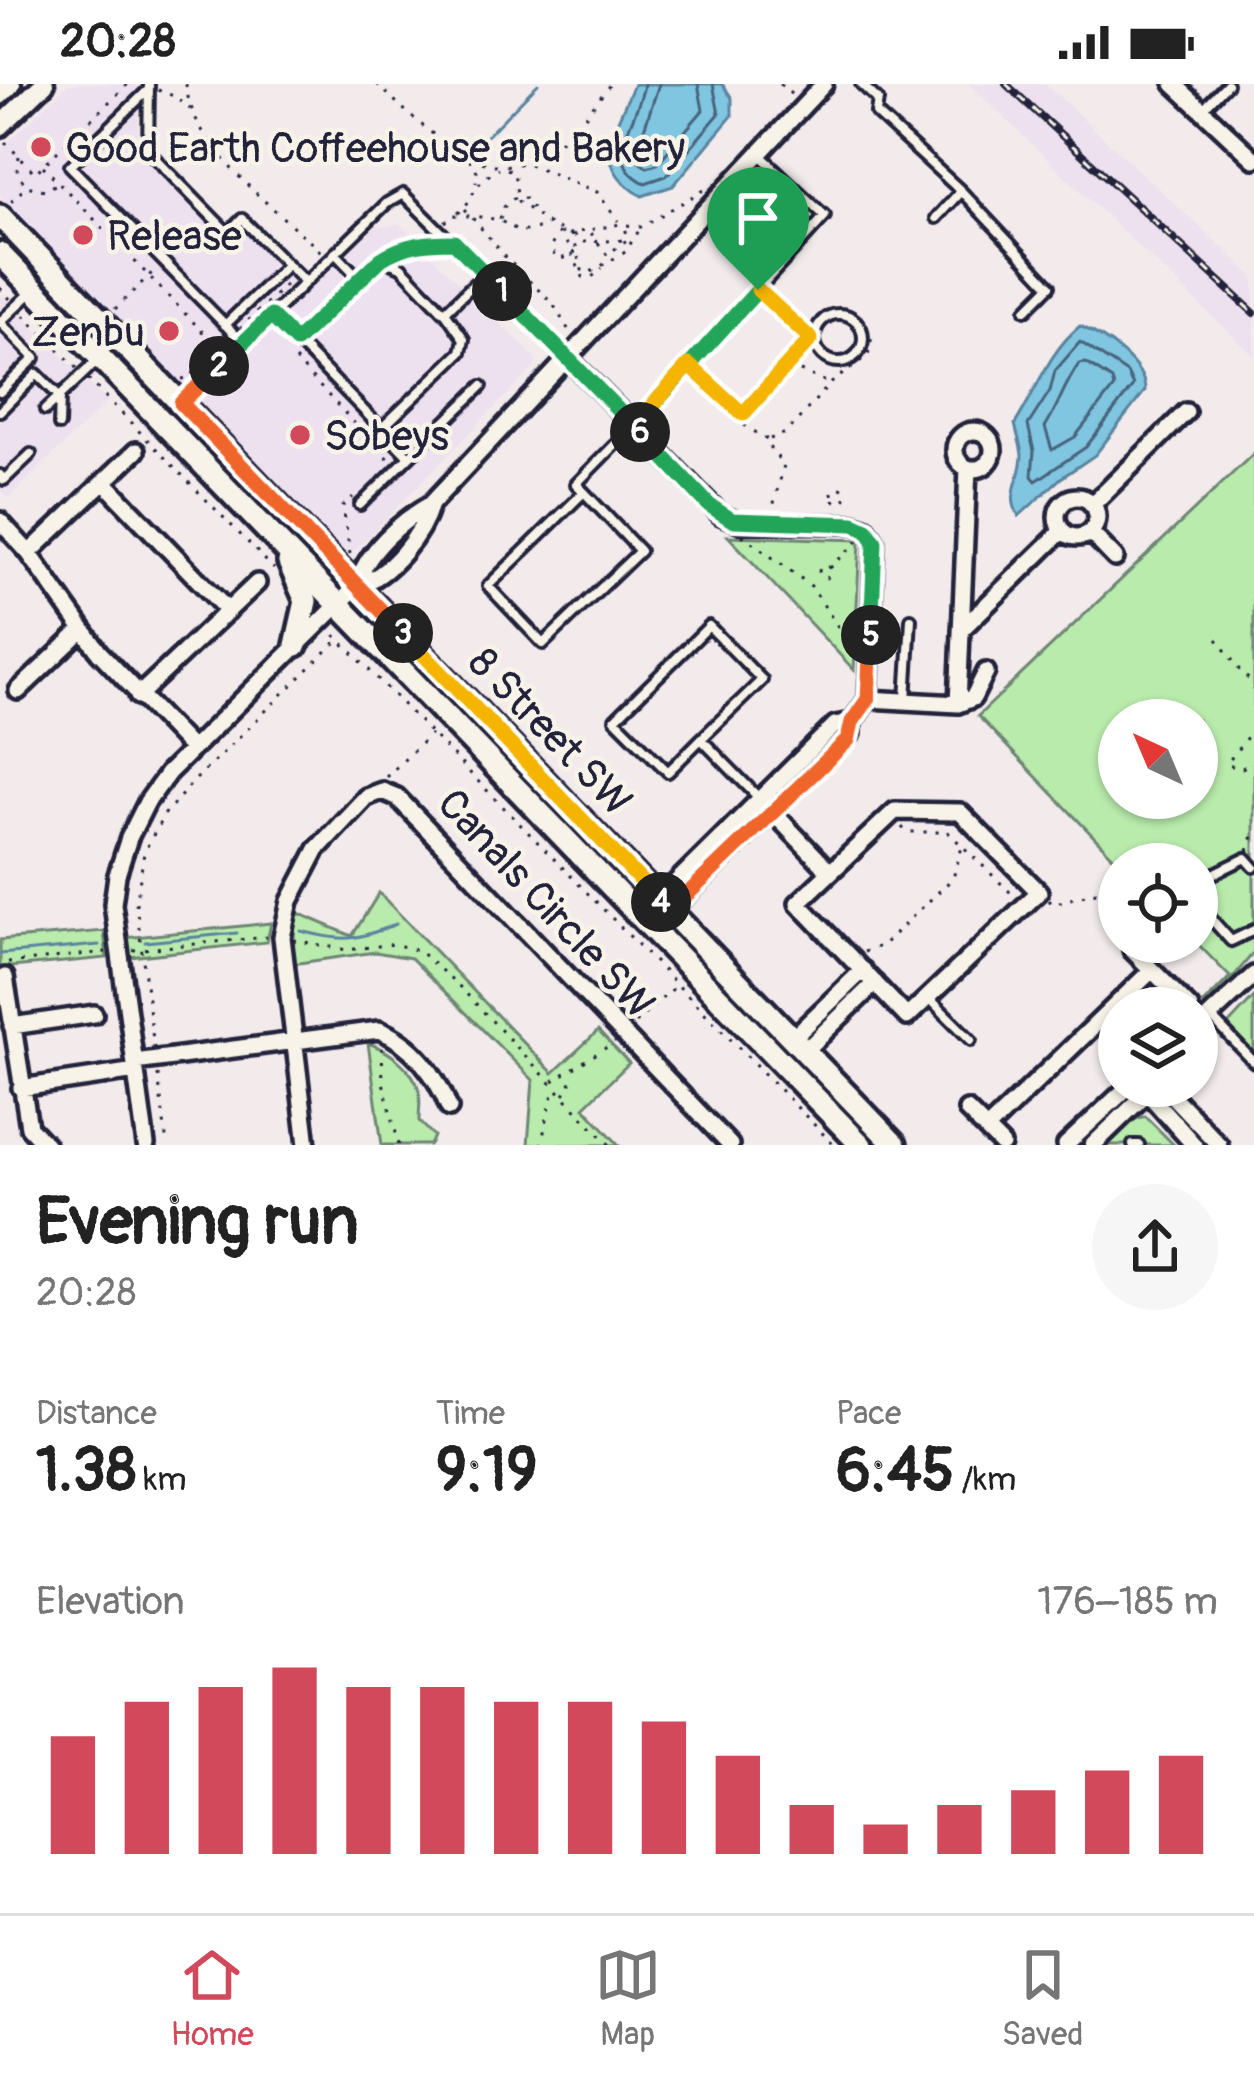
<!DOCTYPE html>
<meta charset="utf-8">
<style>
body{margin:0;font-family:Pangolin,sans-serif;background:#f6f6f6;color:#222;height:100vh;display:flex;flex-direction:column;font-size:45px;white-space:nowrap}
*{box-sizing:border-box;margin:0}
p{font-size:39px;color:#767676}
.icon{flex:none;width:66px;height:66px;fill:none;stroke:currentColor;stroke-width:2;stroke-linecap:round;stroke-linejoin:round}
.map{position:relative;height:1061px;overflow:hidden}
.side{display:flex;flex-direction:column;background:#fff;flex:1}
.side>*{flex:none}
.needle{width:78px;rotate:316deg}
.tools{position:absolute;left:1098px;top:615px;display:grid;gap:24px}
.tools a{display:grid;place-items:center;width:120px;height:120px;border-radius:50%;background:#fff;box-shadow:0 3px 9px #0004;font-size:60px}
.pin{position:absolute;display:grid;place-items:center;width:102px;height:102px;color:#fff;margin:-123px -51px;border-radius:50% 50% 50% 0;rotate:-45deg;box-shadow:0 0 12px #0007}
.pin .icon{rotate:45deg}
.km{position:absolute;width:60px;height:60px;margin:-30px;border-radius:50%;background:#222;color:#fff;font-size:33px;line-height:60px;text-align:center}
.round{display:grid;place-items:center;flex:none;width:126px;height:126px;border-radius:63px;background:#f6f6f6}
.summary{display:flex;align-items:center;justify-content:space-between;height:204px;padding:0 36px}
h1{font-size:66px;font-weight:800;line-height:90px}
.figures{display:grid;grid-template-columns:repeat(3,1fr);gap:18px;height:204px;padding:12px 36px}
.figures div{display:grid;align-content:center}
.figures b{font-size:60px;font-weight:800}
.figures small{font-size:33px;font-weight:400}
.figures p{font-size:33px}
.chart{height:336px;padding:24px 36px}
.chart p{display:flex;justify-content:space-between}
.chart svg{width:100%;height:216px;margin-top:12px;stroke:#d1495b;stroke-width:6}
.status{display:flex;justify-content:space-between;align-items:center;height:84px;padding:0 60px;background:#fff;direction:ltr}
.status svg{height:33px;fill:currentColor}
.menu{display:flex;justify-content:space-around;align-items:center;height:168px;border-top:3px solid #e0e0e0;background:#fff;font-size:33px;color:#767676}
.menu a{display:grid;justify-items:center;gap:6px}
.menu .current{color:#d1495b}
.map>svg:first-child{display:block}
.built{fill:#ede0ef}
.green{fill:#b9ebac;stroke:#6e8674;stroke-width:3;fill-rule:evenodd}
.water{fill:#80c6e1;stroke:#5a849f;stroke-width:3}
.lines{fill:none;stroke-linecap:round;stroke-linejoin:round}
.shore{stroke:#48647d;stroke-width:3}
.stream{stroke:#5a849f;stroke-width:3}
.service-casing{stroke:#22223b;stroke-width:16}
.minor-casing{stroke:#22223b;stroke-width:24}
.tertiary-casing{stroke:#22223b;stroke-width:27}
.secondary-casing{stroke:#22223b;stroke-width:30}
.path{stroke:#22223b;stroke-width:3;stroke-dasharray:3 9;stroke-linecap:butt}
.service{stroke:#f7f3e8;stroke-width:8}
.minor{stroke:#f7f3e8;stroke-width:15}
.tertiary{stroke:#f7f3e8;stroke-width:18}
.secondary{stroke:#f7f3e8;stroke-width:21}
.rail-casing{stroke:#22223b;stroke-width:8}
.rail{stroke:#f7f3e8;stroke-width:3;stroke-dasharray:9;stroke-linecap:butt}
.split-1-casing{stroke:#fff;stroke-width:24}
.split-2-casing{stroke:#fff;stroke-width:24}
.split-3-casing{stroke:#fff;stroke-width:24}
.split-4-casing{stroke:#fff;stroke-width:24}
.split-5-casing{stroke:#fff;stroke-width:24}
.split-6-casing{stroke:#fff;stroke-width:24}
.split-7-casing{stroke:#fff;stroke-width:24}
.split-1{stroke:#22a559;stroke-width:15}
.split-2{stroke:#22a559;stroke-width:15}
.split-3{stroke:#f0652b;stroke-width:15}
.split-4{stroke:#f5b400;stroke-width:15}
.split-5{stroke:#f0652b;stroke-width:15}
.split-6{stroke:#22a559;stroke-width:15}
.split-7{stroke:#f5b400;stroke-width:15}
.poi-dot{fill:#d1495b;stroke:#f7f3e8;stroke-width:4.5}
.labels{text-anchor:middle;stroke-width:9;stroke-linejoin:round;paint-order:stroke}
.poi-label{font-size:42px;fill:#22223b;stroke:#f7f3e8;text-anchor:start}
.street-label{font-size:42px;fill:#22223b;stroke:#f7f3e8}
</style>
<div class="status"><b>20:28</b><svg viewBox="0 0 49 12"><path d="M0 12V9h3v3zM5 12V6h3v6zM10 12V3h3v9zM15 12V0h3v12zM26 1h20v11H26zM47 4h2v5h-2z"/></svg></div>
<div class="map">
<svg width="1254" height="1061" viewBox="0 0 1254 1061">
<rect width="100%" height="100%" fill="#f2eaeb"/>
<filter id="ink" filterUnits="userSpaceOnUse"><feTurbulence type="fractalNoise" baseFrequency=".00833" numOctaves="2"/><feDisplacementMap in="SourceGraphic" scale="24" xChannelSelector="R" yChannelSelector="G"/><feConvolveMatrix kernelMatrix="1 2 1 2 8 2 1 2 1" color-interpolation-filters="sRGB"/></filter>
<g filter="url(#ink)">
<path class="built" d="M69,0H134L139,5L138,55L142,71L217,148L244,147L304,210L374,144L399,140L534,273L536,281L355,466L339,464L0,112V66Z
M969,0H1045L1254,193V272Z
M0,209L107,318L8,414L0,406Z"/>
<path class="green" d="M1254,369V868L1231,896L1202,921L1230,893L1196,858L1197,780H1120L978,632ZM1119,636H1197V714H1119Z
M728,452L860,456L854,586Z
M379,809L553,989L598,947L629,979L584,1023L619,1061H528L533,996L411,874L375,868L292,880L296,828L352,852Z
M271,839L267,858L129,873L124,854Z
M104,847L107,874L0,884V856Z
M1254,913V965L1252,967L1228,941Z
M368,959C387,965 414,985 419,1006C421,1016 419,1027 419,1037L434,1052L430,1061H382Z
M1145,1032L1174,1061H1148L1136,1055L1125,1061H1107L1133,1036Z"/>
<path class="water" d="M634,0H722L732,14V32L673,102L642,112C588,80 615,46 634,0Z
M1080,242C1103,252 1146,280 1145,307L1095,371L1061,394L1019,432C1005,411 1022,394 1022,371C1021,361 1017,350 1015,340C1037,306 1048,268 1080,242Z"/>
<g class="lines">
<path class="shore" d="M644,0C639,36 599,76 645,99L666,92L719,30L713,0
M659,0L638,63V76L647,83L657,80L703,26L698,0
M1080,258L1127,289L1133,302L1086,363L1036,397L1032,392L1034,367L1028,341L1050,307L1055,287Z
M1086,279L1112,296L1114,303L1075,353L1052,366L1045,343C1058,323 1065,299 1079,280Z"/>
<path class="stream" d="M467,66L475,64L538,0
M301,847C344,858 355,857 396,840
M145,858L237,849
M0,870L99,861"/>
<defs>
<path id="service" d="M149,0L148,67L228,149L242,135L305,198
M861,0L878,16L876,29L961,107L1050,202L1026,226
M146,8L70,82L243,259
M1203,25L1227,0
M936,134L961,107
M335,169L360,195
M382,174C404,160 428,158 454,158
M758,206L811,255
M815 254a24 24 0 1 1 48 0a24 24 0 1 1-48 0Z
M271,231L409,373L482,302
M0,238L35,274L0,308
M0,238L34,206
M225,241L287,181
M296,257L381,175L401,183L444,228
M689,281L743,330L815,252
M182,318L387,119L403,110L568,274
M45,326L100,274
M0,327L37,290L60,313L59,341
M381,345L461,268L464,255L445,228L485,189
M0,391L4,396L31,370
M584,408L488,502L543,560L640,467L584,408L576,400L640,335L825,132L760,71
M360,421L409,373
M906,616L911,535
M701,655L762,596L709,542L615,635L668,688L701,655L758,713
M1197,798L1246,774L1254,783
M1197,819L1231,857L1254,846
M929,914L971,956
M1212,934L1254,978
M1133,1061H1139"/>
<path id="minor" d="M1174,0L1254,75
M568,274L721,431L741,439L854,440L867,445L875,458L868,615L852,638V649L670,827L645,836
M955 366a19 19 0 1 1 38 0a19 19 0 1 1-38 0Z
M104,398L228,527
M1057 433a20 20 0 1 1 40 0a20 20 0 1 1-40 0Z
M1092,421L1186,328
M0,437L29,469L99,568L191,664
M1090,448L1115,474
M29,469L136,367
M357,502C364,469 402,436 431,420L824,0
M961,546L1062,447
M18,607L82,546
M138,612L257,499
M868,615L958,620L968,384
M958,620L973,614L986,588
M766,721L830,788
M895,727L960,728L1039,808L907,933L798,819Z
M654,820L835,641L852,638
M1132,866L1190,924
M5,893L29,1043L46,1061
M12,942L94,930
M1197,944L1254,891
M793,954L863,886
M805,967L875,899
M135,978L379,946C412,959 437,991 449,1024
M1163,1002L1219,1061
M21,1004L136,987
M1144,1005L1194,1061
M967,1026L1002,1061
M987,1045L1152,886
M146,1061L113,820L117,791L129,754L147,718L168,689L357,502C390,492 422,451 431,420
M307,1061L282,853L290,817L317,765L366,713L382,707L397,713L730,1061
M1066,1061L1129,1002
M1093,1061L1154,1002"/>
<path id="tertiary" d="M0,11L11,0
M0,42L44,0"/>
<path id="secondary" d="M0,132L895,1061
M0,170L861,1061
M289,478L306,517L296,561"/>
</defs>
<use href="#service" class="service-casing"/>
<use href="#minor" class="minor-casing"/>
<use href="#tertiary" class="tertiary-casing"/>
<use href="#secondary" class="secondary-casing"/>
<path class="path" d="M186,0C191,65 277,125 321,168
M377,0C472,91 520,125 610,0
M780,0L792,11
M158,6L176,13L190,25
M5,58L35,89L128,0
M19,72L17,87L26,102L45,106L57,100
M469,75L477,87L476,98
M529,80L597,108L618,137
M43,82L222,268
M507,85L514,88L518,117L547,139
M11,117L26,103
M465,125L507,175L553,220L568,245
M458,129C476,116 467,102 499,85
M500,135L504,123L516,112L524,114L532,124
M445,138L453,131C466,132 481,132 493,135C523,143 510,155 548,140L569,150L620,140L641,143L704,106
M559,148L550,164L556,174H567L578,165
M561,148L583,193L591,194L602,184
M591,149L607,171L628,155L625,143
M571,150L582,186L589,189L625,168L640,145
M573,151L584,158L627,156
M171,171L203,140
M0,204L10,215
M115,225L155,186
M24,231L77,284
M240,245L289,197
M295,276L390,377
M800,287L829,299
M88,295L274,485
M182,295L189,294L229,255
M744,341L768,356V362L784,381L773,423
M770,355L786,349L830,300L868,271L873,248
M832 411a7 7 0 1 1 14 0a7 7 0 1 1-14 0Z
M742,451L811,502L854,567
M350,470L343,422L353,413
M819 488a6 6 0 1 1 12 0a6 6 0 1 1-12 0Z
M830,484L859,456
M335,551L834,1061
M1217,555L1244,592L1254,598
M1254,644L1228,678V681L1242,684L1254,678
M386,693L431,650
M902,743L906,748H948L1014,812
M1248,767L1254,749
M1049,816L1052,820L1096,808L1119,820
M294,856L347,866L394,860L419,867L457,900L610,1061
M133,866L267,853
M864,868L883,861L953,794L962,763
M8,879L106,868
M635,939L677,901
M154,964L136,820L144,768L164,731L191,700L339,555
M382,964L383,998L399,1061
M158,991L167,1061
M553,997L615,958
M564,1010L571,1000L566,990
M541,1061L554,1005"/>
<use href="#service" class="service"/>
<use href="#minor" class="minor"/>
<use href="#tertiary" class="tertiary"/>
<use href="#secondary" class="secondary"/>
<defs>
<path id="rail" d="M1006,0L1254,229"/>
</defs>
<use href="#rail" class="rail-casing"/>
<use href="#rail" class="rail"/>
</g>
</g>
<g class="lines" filter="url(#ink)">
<defs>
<path id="split-1" d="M502,207L634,342L758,206"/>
<path id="split-2" d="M219,282L271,232L296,257L381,175C404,160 427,158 454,158L502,207"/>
<path id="split-3" d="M219,282L181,319L403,549"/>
<path id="split-4" d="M403,549L661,818"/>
<path id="split-5" d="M661,818L670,827L848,656L852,638L868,615L871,551"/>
<path id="split-6" d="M640,348L709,421L732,436L854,440L867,446L875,458L871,551"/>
<path id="split-7" d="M640,348L634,342L689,281L743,330L811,255L758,206"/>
</defs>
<use href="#split-1" class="split-1-casing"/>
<use href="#split-2" class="split-2-casing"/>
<use href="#split-3" class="split-3-casing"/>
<use href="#split-4" class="split-4-casing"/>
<use href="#split-5" class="split-5-casing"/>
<use href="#split-6" class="split-6-casing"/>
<use href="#split-7" class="split-7-casing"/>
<use href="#split-1" class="split-1"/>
<use href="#split-2" class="split-2"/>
<use href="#split-3" class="split-3"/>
<use href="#split-4" class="split-4"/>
<use href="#split-5" class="split-5"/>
<use href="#split-6" class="split-6"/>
<use href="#split-7" class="split-7"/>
</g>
<g class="poi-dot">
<circle cx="41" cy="63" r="12"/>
<circle cx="83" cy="151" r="12"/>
<circle cx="169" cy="247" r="12"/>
<circle cx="300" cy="351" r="12"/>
</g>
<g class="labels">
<g class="poi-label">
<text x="65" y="78">Good Earth Coffeehouse and Bakery</text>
<text x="107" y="166">Release</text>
<text x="145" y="262" text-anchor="end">Zenbu</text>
<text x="324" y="366">Sobeys</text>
</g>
<g class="street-label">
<text transform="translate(551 647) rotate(46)" y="15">8 Street SW</text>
<text transform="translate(547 819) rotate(47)" y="15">Canals Circle SW</text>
</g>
</g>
</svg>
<div class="tools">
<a><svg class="needle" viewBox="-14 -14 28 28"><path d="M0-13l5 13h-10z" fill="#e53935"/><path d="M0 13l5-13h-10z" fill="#767676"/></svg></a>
<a><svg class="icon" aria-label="locate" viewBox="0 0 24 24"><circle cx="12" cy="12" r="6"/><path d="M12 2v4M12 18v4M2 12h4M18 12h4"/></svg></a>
<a><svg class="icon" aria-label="layers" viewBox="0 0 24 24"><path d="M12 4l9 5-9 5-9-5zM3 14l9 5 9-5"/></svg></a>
</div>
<div class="pin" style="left:758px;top:206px;background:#1e9e55"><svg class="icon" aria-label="arrive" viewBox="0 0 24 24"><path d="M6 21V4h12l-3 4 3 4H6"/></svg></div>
<b class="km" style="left:502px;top:207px">1</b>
<b class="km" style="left:219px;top:282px">2</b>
<b class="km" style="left:403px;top:549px">3</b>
<b class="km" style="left:661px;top:818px">4</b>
<b class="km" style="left:871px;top:551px">5</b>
<b class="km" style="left:640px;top:348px">6</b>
</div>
<section class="side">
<div class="summary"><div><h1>Evening run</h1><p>20:28</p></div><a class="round"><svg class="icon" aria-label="share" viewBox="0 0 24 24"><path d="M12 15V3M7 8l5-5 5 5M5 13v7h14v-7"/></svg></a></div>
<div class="figures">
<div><p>Distance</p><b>1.38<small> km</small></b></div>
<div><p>Time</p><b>9:19</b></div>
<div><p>Pace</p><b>6:45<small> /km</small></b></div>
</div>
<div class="chart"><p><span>Elevation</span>176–185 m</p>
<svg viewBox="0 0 160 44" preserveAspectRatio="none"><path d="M5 44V20M15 44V13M25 44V10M35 44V6M45 44V10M55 44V10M65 44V13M75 44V13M85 44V17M95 44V24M105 44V34M115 44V38M125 44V34M135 44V31M145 44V27M155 44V24"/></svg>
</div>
</section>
<nav class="menu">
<a class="current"><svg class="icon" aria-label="home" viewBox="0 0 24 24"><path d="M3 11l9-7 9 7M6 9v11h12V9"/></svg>Home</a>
<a><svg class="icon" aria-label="map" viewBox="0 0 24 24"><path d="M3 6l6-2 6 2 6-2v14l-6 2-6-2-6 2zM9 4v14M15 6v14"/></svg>Map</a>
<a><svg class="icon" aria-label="saved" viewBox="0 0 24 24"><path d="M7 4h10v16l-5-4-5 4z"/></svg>Saved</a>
</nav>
